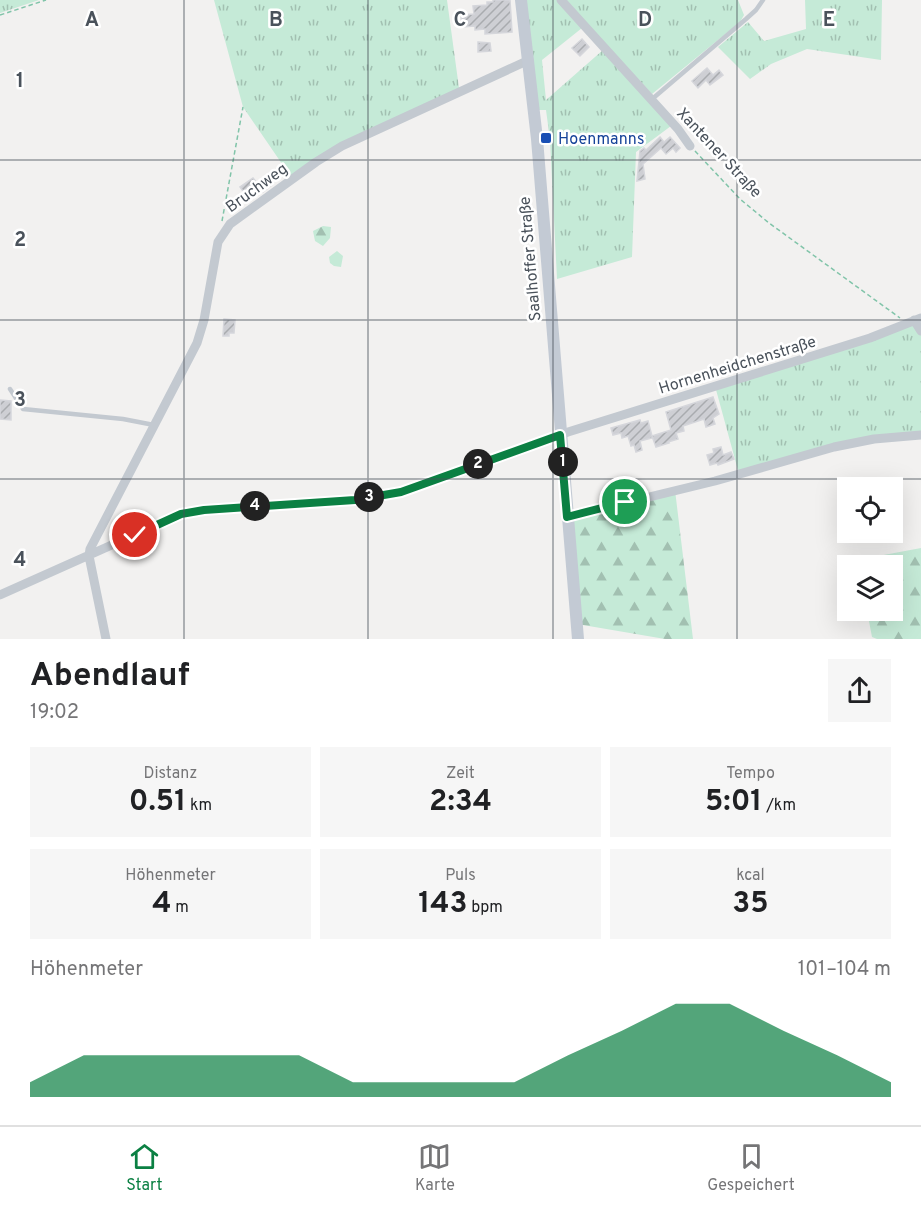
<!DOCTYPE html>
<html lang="de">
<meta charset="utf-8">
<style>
body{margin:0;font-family:Overpass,sans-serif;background:#f6f6f6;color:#202124;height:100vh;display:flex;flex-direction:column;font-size:22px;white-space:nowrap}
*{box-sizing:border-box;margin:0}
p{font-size:20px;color:#757577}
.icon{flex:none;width:33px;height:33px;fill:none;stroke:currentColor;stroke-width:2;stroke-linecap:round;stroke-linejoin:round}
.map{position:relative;height:639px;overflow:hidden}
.details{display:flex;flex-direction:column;background:#fff;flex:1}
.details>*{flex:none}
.tools{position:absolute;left:837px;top:477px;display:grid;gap:12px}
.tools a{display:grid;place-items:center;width:66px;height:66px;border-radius:0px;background:#fff;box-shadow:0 6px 24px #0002;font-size:30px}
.pin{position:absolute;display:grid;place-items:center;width:51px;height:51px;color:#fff;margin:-26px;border:3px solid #fff;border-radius:50%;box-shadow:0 2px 6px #0007}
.km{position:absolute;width:30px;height:30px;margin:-15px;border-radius:50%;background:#222;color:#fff;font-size:16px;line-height:30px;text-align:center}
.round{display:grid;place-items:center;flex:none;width:63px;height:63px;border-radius:0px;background:#f6f6f6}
.headline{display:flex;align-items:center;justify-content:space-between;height:102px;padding:0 30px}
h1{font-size:33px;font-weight:700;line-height:45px}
.stats{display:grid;grid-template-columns:repeat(3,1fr);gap:9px;height:102px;padding:6px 30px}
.stats div{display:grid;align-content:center;border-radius:0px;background:#f6f6f6;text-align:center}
.stats b{font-size:30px;font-weight:700}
.stats small{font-size:16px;font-weight:400}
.stats p{font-size:16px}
.chart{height:168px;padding:12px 30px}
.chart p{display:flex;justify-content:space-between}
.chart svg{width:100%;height:108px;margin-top:6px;fill:#0b8043;opacity:.7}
.menu{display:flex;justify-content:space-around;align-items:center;height:84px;border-top:2px solid #e0e0e0;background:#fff;font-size:16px;color:#757577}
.menu a{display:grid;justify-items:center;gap:3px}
.menu .on{color:#0b8043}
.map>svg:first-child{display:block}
.grass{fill:url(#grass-tufts)}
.forest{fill:url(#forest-firs)}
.building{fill:url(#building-hatch);stroke:#d5d6db;stroke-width:1.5}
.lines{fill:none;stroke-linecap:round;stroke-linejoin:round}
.path{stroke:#81c4a9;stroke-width:1.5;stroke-dasharray:4.5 3;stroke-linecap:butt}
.service{stroke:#c3c9d0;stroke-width:4.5}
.minor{stroke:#c3c9d0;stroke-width:9}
.secondary{stroke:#c3cad4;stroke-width:12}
.route-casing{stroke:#fff;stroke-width:12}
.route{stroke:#0b8043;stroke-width:8}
.grid{fill:none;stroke:#4a525b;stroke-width:1.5;stroke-opacity:0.55}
.transit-dot{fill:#1a4fb4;stroke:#fff;stroke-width:2}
.labels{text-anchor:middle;stroke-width:5;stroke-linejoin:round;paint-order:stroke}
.transit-label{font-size:16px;fill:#164399;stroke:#fff;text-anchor:start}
.street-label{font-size:16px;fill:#4a525b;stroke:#fff}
.grid-label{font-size:20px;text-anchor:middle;font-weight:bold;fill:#4a525b;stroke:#fff;stroke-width:5;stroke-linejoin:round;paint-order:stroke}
</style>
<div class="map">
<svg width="921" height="639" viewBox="0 0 921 639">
<defs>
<pattern id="grass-tufts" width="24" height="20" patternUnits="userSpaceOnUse" patternTransform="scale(1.5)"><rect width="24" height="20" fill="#c5ead7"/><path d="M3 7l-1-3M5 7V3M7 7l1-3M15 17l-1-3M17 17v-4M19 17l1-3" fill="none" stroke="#a2c0b1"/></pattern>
<pattern id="forest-firs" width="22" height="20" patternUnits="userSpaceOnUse" patternTransform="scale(1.5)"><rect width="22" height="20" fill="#c5ead7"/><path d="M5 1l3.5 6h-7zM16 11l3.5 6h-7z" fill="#a2c0b1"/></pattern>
<pattern id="building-hatch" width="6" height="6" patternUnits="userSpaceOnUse" patternTransform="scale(1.5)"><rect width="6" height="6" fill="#cecfd4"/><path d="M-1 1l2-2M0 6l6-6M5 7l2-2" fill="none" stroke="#a9abaf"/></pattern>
</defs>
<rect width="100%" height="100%" fill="#f2f1f0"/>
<path class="grass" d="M0,0H39L0,13Z
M214,0H447L459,88L291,177L243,107Z
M525,0H558L582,28L542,60L546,100L603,50L671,126L636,152L632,257L557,279L550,140L546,110H538Z
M564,0H738L744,15L740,22L652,94Z
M805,0H882L881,60L807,49L771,64L750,79L718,47L748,22L764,41L806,29Z
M914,320L921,331V435L874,439L739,474L715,386Z"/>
<path class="forest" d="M323,226L331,227L330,238L323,246L315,241L313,231Z
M337,251L343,256L341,267L334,266L330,263L329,257Z
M675,490L693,639H665L577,624L567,517Z
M921,548V639H877L872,637L867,611L892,610V566L858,565L857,560Z"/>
<path class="building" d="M493,0H510L512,32L485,34V29L475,30V26L462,27L461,15L474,14L473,6L487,5V2H493Z
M582,39L589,47L580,56L572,48Z
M478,42L490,43L491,51L478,52Z
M707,68L713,75L719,70L723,75L710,85L706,80L698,88L692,81Z
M660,137L664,142L670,137L680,148L676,152L673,148L666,154L661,148L643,164L645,179L637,181L640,151L644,148L646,150Z
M268,176L273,184L263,192L259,186L253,192L251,189L245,194L240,187L253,178L257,183Z
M224,319L235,320L234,333H229V336H223Z
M713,397L719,414L713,418L715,424L706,427L704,419L683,426L684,431L676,433L678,439L668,442L669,443L656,447L652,436V438L640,441L642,450L636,452L634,445L631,446L628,436L622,438L621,433L613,435L611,428L640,420L641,423L648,421L652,436L671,430L666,412Z
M0,400L11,401V420L0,419Z
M721,447L723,455L731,452L734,459L718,465L717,463L710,465L707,455L714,453L713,449Z"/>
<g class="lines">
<path class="path" d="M0,15L46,0
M695,151L740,199L769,223L900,318
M222,221L243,107"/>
<path class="service" d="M651,100L746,19L756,10L763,0
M10,389L23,409L123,419L154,425"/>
<path class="minor" d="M561,0L678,129L690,146
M914,320L921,331
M567,517L715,481L834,447L874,439L921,435
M0,595L181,514L204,510L355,500L401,492L568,432L870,338L921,318
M106,639L89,556L90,549L197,343L204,320L218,242L230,224L316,162L342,146L529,60"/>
<path class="secondary" d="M521,0L537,139L578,639"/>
</g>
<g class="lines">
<defs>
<path id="route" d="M135,535L181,514L204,510L355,500L401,492L560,435L567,517L625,502"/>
</defs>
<use href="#route" class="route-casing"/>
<use href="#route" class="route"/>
</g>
<path class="grid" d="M184,0V639M368,0V639M553,0V639M737,0V639M0,160H921M0,320H921M0,479H921"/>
<rect class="transit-dot" x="540" y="132" width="12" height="12" rx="3"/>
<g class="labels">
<g class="transit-label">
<text x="558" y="144">Hoenmanns</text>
</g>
<g class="street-label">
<text transform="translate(720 152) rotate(47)" y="6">Xantener Straße</text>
<text transform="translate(256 187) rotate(-36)" y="6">Bruchweg</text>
<text transform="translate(529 259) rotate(-95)" y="6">Saalhoffer Straße</text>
<text transform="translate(737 364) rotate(-17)" y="6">Hornenheidchenstraße</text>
</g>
</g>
<g class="grid-label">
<text x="92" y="26">A</text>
<text x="276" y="26">B</text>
<text x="460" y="26">C</text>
<text x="645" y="26">D</text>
<text x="829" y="26">E</text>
<text x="20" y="87">1</text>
<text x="20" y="246">2</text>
<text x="20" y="406">3</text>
<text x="20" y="566">4</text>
</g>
</svg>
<div class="tools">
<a><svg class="icon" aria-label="locate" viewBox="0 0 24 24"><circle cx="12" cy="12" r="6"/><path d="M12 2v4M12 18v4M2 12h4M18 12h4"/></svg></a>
<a><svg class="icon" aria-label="layers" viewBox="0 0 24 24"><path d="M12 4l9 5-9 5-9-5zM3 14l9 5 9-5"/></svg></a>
</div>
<div class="pin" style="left:625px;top:502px;background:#1e9e55"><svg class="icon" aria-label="arrive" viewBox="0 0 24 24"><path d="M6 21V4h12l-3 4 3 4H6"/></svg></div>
<div class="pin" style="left:135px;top:535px;background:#d93025"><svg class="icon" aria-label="check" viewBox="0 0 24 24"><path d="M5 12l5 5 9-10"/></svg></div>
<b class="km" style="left:563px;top:462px">1</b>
<b class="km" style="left:478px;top:464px">2</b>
<b class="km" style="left:369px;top:497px">3</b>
<b class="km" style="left:255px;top:506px">4</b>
</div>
<section class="details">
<div class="headline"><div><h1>Abendlauf</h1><p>19:02</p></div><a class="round"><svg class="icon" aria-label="share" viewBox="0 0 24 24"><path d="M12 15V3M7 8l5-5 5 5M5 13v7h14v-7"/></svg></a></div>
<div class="stats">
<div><p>Distanz</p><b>0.51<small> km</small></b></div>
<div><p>Zeit</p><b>2:34</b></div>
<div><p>Tempo</p><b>5:01<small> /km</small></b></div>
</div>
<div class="stats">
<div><p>Höhenmeter</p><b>4<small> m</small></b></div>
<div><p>Puls</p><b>143<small> bpm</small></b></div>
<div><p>kcal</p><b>35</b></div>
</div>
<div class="chart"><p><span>Höhenmeter</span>101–104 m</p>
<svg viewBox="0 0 160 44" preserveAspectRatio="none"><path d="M0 44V38L10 27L20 27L30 27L40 27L50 27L60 38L70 38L80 38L90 38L100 27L110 17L120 6L130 6L140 17L150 27L160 38V44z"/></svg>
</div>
</section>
<nav class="menu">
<a class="on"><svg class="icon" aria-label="home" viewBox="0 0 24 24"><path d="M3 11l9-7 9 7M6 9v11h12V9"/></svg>Start</a>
<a><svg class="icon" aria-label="map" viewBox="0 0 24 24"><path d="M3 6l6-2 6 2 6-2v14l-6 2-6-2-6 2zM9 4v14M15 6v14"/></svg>Karte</a>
<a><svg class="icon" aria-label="saved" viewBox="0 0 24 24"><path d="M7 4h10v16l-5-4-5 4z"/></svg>Gespeichert</a>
</nav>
